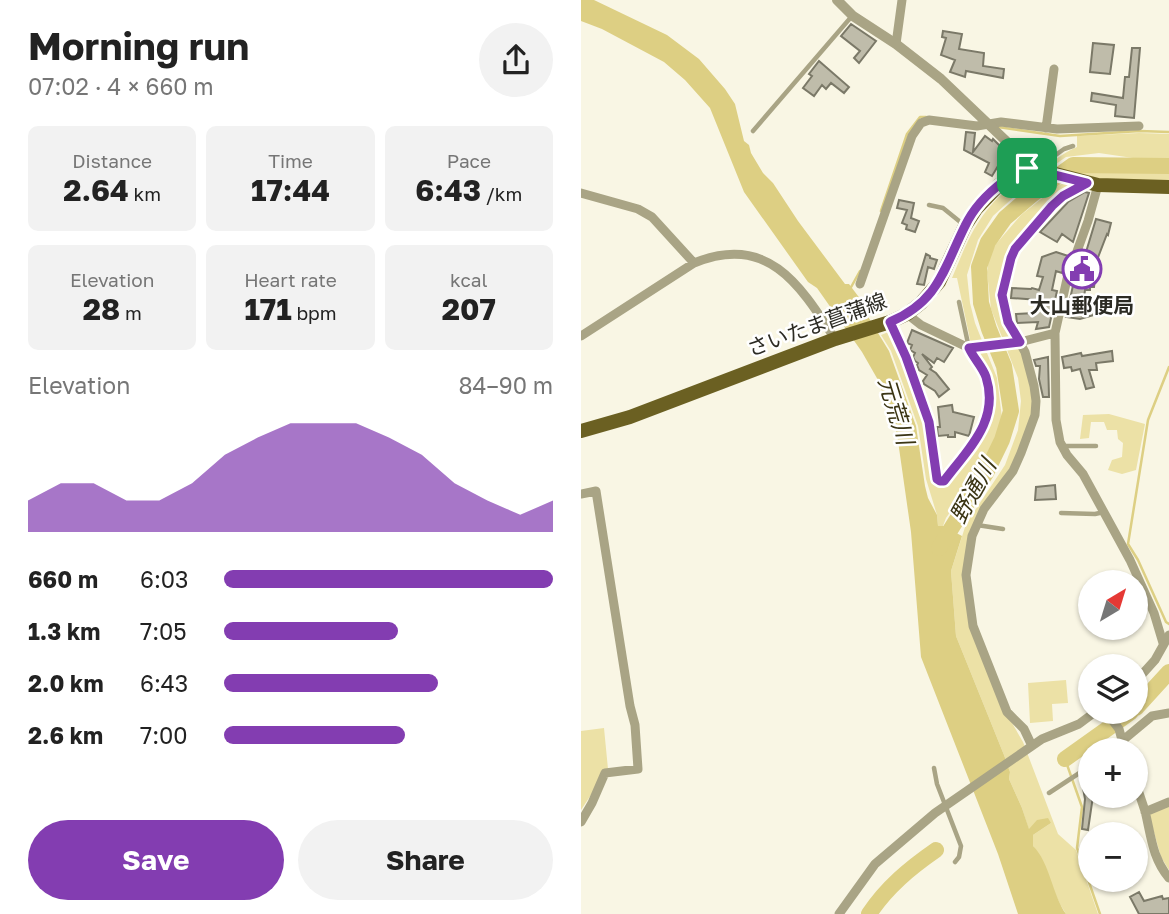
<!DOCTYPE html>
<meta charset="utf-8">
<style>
body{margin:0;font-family:"Golos Text","Noto Sans JP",sans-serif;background:#f2f2f2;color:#222;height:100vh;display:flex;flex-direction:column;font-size:26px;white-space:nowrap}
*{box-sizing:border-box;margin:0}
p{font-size:23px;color:#767676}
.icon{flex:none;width:38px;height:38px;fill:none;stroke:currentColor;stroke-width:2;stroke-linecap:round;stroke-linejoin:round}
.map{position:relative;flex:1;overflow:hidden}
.details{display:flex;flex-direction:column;background:#fff;width:581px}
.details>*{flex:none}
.needle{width:46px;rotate:38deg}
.controls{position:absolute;left:497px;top:570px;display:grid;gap:14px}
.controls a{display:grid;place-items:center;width:70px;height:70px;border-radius:50%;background:#fff;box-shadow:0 2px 5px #0004;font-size:35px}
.pin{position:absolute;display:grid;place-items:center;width:60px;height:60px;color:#fff;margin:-30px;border-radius:14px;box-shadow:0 4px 10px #0006}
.round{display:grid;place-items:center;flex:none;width:74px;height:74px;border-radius:37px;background:#f2f2f2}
.headline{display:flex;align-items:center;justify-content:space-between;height:119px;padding:0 28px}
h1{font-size:38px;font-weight:700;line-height:52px}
.stats{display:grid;grid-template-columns:repeat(3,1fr);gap:10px;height:119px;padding:7px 28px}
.stats div{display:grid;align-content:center;border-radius:10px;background:#f2f2f2;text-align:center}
.stats b{font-size:30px;font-weight:700}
.stats small{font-size:19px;font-weight:400}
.stats p{font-size:19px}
.chart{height:196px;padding:14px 28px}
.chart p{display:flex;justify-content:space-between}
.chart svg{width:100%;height:126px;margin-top:7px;fill:#833db1;opacity:.7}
.primary-button{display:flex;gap:14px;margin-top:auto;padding:14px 28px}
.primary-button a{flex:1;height:80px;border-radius:42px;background:#833db1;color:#fff;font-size:28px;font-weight:700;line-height:80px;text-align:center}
.primary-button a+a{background:#f2f2f2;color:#222}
ul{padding:0 28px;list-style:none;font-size:23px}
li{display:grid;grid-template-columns:112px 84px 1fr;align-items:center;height:52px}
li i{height:18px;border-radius:9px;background:#833db1}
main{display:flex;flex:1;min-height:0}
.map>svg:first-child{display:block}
.green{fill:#ece1a6}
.water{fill:#ddcf83}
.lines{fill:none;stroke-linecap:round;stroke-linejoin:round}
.stream{stroke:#ddcf83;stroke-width:2.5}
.canal{stroke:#ddcf83;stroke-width:9}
.river{stroke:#ddcf83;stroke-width:16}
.building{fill:#bfbcaa;stroke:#7b7968;stroke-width:2}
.service{stroke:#a9a485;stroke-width:4.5}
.minor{stroke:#a9a485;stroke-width:9}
.tertiary{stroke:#a9a485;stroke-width:10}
.primary{stroke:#6b6022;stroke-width:14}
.route-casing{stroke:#fff;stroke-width:14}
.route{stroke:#833db1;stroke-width:9}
.labels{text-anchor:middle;stroke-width:5;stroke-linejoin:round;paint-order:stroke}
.poi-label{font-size:21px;font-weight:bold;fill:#2c2b24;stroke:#fff}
.street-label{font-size:21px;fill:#2c2b24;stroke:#fff}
.water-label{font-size:23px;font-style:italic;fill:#3b3514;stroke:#fff}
</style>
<main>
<section class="details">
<div class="headline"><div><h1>Morning run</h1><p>07:02 · 4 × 660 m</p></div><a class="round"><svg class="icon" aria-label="share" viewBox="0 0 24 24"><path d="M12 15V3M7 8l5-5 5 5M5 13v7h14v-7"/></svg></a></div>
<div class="stats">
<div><p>Distance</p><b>2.64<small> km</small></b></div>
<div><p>Time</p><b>17:44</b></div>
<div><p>Pace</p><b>6:43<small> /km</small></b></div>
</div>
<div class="stats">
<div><p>Elevation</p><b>28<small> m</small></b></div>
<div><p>Heart rate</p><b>171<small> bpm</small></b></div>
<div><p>kcal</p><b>207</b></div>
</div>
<div class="chart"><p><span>Elevation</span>84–90 m</p>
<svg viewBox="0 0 160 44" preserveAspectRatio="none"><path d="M0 44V33L10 27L20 27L30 33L40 33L50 27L60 17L70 11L80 6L90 6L100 6L110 11L120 17L130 27L140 33L150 38L160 33V44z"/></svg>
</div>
<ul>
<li><b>660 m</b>6:03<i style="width:100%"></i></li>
<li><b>1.3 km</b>7:05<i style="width:53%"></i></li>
<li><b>2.0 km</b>6:43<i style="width:65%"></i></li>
<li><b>2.6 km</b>7:00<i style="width:55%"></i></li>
</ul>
<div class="primary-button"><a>Save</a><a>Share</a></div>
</section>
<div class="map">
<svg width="588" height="914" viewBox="0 0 588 914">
<rect width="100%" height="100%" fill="#f9f6e4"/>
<path class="green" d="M558,133L588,134V158H552L518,153L485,157L449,182L412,216L397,240L386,275L389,303L394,323L416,378L421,418L412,443L399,469L365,518L362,526H357L356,515L345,479L337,426L310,351L300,335L310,331L327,370L345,420L360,483L402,431L412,399L390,344L376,278H371C388,237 400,206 439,180C446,175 455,172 463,167C474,160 484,152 496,147V136Z
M502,172L588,173V183L503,178L478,195L462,210L430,249L418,298L440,345L453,395L449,422L430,470L388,532L389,625L431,723L442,742L477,834L495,850L517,914H485L479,904L452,846V835L470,823H455L448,830L441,808L428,779L429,772L423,755L375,636L370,571L385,524L424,465L437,430L440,401L437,378L410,309L406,272L408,257L415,244L440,215L475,187Z
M528,414L564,424L555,470L541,474L527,470L531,460L541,457L542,443L537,439L536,430H526L523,422H510L508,438L499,439L502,415Z
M485,680L487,703L471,704L472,721L449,723L447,683Z
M23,728L27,769L0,810V731Z
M588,805V870L580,857L568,815L571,812Z"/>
<path class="water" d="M0,0H13L86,35L118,59L144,89L154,104L163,141L168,145L170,153L182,173L192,183L217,221L264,284H268L283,304V310L308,351L335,426L344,486L347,498L356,515L357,526H362L381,536L370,571L375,636L423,755L429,772L428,779L441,808L448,829L456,820L467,818L470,823L452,835V846C469,863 471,894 485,914H437L417,854L340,657L330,532L316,434L297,380L281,352L236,288L227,282L163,192L129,108L104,80L83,62L21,29L0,21Z"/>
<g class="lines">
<path class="stream" d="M417,127L479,136L559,131L588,132
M300,211L326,134L339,117H345
M269,289L279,271
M588,367L567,420L547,544L557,560L585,622L588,624
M484,759L501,807L496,848L519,914"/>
<path class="canal" d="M288,914C306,887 329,868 355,850"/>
<path class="river" d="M358,548L405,473L421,440L430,411L423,366L408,329L400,303L398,267L407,242L424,218L452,194L492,165L588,166
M555,708L588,672
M484,759L550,712
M288,914C306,887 329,868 355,850"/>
</g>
<path class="building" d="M270,24L295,41L278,63L273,58L279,51L260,36Z
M362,31L381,34L378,49L403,53L402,66L423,69L422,78L385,71L384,77L369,72L374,60L360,55L365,38L361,37Z
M512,43L533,45L529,74L509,72Z
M551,48H559L553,118L534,116L535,105L510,101L511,93L542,98L544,77H548Z
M238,61L268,87L263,93L250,83L245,89L241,85L233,96L222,88L231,76L228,74Z
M385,132L394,133L392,152L404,136L411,141L412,139L433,160L428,165L426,163L421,169L417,166L411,176L404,172L408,163L383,150Z
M504,192L508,193L492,242L481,234L476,242L459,232L487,202Z
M318,200L333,203L330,218L338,221L334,232L325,229L326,225L321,223L326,210L316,208Z
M515,219L530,223L527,235L526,234L516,260L505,252Z
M475,252L487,256L481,273L475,271L471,290L476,291L468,327L455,329L457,322L436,323L435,314L454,313L458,300L430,298L431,288L450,289L451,288L458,290L462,277L456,276L461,257Z
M345,254L349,256V258L356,260L353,269L347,267L343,285L336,284Z
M501,259L513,263L510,279H514L513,287H509V290H504L502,306L513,304L516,314L499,319L485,317L493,281Z
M331,330L372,348L363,362L356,358L353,363L341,354L351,367L349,369L355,373L368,389L358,397L354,391L343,384L342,381L346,375L338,370L336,365L337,363L334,361L332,357L334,353L329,350L331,345L326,343Z
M531,351L532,361L515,363L516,370H508L513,387L505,389L499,369L491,371L490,367L483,368L481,357L500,353L501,356Z
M467,357L468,397H462L458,379L459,366H455L453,360Z
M371,405L372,412L393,417L388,436L374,432V437H367V435L357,436L356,427H359L357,407Z
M474,485L475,499L454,500L455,487Z
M509,786V796H512L507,830L501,829L504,799L502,788Z
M558,892L563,901L581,896L582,899L588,898V914H558L549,897Z"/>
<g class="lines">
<path class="service" d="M172,131L271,16
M458,167L483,149L492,146
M348,205L362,208L383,225
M378,302L388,348
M481,446H515
M480,513L514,514L523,512
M396,525L422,529
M534,751L539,747L541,742
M353,768L356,784L380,846L378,857L374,862
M468,793L509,766"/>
<path class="minor" d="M315,44L321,0
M465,128L473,69
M517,185L507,221L486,279L474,333L475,420L479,442L486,455L502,474L549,560L573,613L582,643
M0,193L57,209L71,217L113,263
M279,284L331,136L340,123L348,120L396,126L420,122L476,129L558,126
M326,314L340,325L388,348L439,342L474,333
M309,322C323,352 341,392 348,424C351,442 353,461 356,479L359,481H363C387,449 419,421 405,377C401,366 393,359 388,348
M0,336L113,263C187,233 219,285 254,339
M0,494L15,491L49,706L54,725L57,769L24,773L11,803L0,822
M555,681L574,660L588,635
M525,712L538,729L544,751
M541,741L571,716L588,713
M451,746L443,729L426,712L392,626L385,575L391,536L403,509L432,471L440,453L454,415L455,401L453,386L444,352L427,322L421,295L430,258L434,249L471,207L483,196L506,183
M555,784C558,793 561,802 564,811C570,835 571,858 588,878
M564,812L588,802
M258,914L294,864L354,813L461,739L498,724L514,712"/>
<path class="tertiary" d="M256,0L272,16L315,44L360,79L444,159L446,168"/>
<path class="primary" d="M0,431L49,417L254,339L309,322L326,314L340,303L358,282L384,226L395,209L418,185L441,169H455L517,185L588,187"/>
</g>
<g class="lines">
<defs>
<path id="route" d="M446,168L506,183L482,196L471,206L434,249L430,258L421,295L427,322L439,342L388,348C393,359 401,366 405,377C419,421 387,449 363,481H359L356,479L348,422L325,357L309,322C358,301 362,270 384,226C392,209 407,193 423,181C430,176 437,170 446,168Z"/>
</defs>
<use href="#route" class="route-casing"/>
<use href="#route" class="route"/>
</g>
<defs>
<symbol id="civic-ring" viewBox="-11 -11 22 22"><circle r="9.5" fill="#fff" stroke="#833db1" stroke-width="1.5"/><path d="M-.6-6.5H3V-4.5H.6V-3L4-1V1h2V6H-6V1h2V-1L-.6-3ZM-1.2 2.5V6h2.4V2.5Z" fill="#833db1"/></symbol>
</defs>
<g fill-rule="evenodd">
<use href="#civic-ring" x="479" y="247" width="44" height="44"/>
</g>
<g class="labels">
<g class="poi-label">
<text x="501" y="313">大山郵便局</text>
</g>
<g class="street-label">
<text transform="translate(236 325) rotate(-20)" y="7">さいたま菖蒲線</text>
</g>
<g class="water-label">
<text transform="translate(315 411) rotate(73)" y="8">元荒川</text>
<text transform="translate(392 491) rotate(-61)" y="8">野通川</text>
</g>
</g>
</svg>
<div class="controls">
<a><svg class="needle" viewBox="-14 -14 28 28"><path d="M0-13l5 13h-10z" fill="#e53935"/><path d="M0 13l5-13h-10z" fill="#767676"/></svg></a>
<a><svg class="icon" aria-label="layers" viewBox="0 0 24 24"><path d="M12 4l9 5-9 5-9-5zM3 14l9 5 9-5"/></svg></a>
<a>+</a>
<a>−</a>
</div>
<div class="pin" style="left:446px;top:168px;background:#1e9e55"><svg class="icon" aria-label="arrive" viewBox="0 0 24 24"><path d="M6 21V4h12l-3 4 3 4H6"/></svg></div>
</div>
</main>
